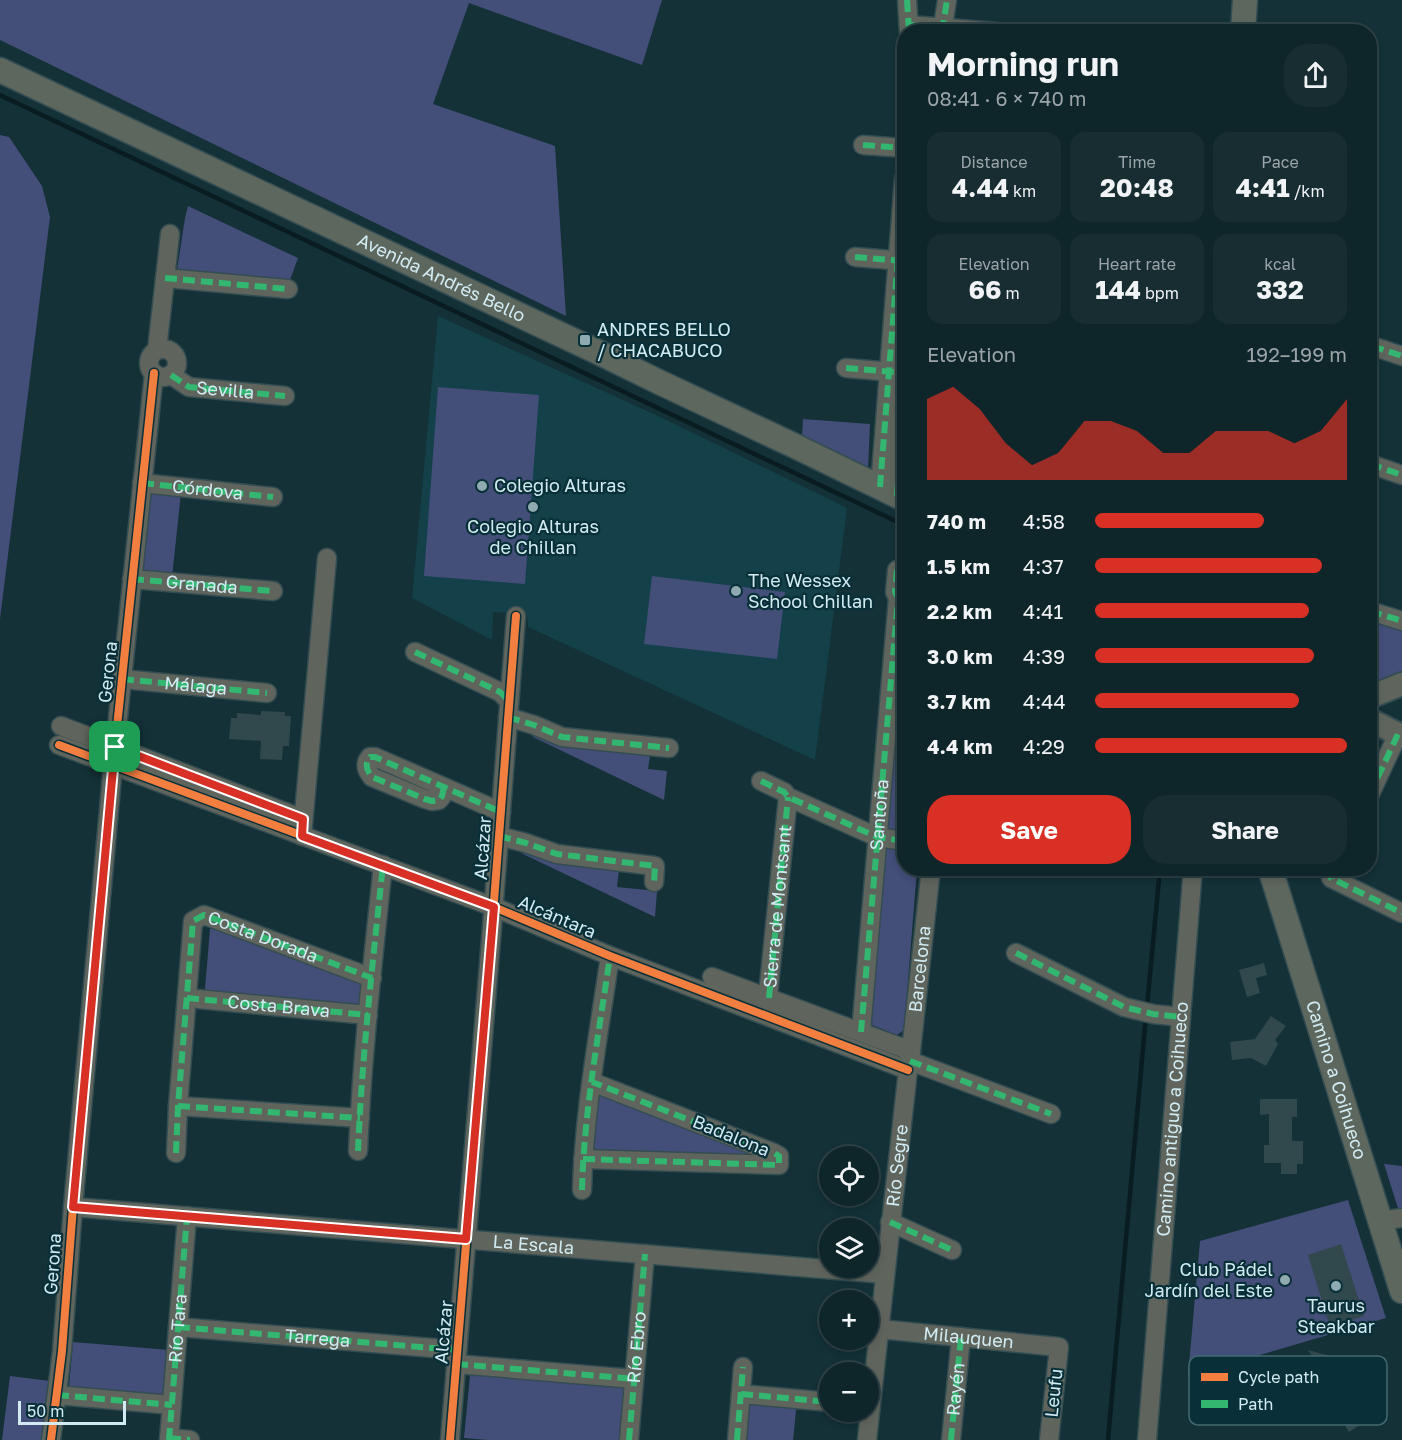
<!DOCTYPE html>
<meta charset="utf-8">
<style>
body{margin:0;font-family:"Golos Text",sans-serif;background:#172d31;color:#f1f3f6;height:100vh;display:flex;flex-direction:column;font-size:22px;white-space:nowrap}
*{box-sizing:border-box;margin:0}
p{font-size:20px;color:#9ba5a8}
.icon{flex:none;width:33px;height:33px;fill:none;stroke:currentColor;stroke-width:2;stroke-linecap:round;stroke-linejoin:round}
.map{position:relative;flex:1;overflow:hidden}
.panel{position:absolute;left:897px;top:24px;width:480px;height:852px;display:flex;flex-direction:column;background:#0e2529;border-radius:24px;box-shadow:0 3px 9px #0003,0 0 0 2px #2e4246}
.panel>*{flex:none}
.fabs{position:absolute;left:819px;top:1146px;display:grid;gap:12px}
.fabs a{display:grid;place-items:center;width:60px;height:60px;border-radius:50%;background:#0e2529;box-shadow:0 3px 9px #0003,0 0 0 2px #2e4246;font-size:30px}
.scale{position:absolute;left:18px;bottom:15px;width:108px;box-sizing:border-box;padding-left:6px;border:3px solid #d2ebf2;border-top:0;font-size:16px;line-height:21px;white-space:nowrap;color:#d2ebf2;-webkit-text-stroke:4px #093038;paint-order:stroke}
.pin{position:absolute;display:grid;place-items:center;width:51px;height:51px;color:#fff;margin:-26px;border-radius:12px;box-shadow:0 3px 9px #0006}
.round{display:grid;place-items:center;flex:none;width:63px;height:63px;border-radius:24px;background:#172d31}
.overview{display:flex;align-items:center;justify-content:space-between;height:102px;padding:0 30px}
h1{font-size:33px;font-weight:700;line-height:45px}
.metrics{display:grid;grid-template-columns:repeat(3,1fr);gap:9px;height:102px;padding:6px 30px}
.metrics div{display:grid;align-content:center;border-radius:15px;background:#172d31;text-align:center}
.metrics b{font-size:26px;font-weight:700}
.metrics small{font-size:16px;font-weight:400}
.metrics p{font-size:16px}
.chart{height:168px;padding:12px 30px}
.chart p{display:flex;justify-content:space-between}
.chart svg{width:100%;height:108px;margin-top:6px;fill:#d93025;opacity:.7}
.cta{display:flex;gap:12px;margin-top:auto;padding:12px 30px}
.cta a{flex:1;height:69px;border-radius:24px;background:#d93025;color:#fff;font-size:24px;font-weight:700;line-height:69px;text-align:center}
.cta a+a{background:#172d31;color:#f1f3f6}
ul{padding:0 30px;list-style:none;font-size:20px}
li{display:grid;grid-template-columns:96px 72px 1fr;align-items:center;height:45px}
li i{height:15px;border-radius:8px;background:#d93025}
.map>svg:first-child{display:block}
.built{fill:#134049}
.green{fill:#434e79}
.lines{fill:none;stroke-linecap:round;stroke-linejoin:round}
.stream{stroke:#091d21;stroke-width:4.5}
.building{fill:#31484d}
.minor-casing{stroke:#344d52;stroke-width:21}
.tertiary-casing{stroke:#344d52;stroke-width:26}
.secondary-casing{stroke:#344d52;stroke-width:27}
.minor{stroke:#5f655c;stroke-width:18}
.tertiary{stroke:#5f655c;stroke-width:22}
.secondary{stroke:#5e675e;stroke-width:24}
.quiet{stroke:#33b770;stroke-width:6;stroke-dasharray:12 6;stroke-linecap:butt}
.cycleway-casing{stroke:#093038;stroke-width:11}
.cycleway{stroke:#f27e40;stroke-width:8}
.route-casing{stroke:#fff;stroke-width:12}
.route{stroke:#d93025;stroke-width:8}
.poi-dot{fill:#8faab1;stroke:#093038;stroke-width:2}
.labels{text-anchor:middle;stroke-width:4.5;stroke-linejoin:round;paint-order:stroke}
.street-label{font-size:18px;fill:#d2ebf2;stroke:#093038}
.poi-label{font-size:18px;fill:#d2ebf2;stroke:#093038;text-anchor:start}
.key{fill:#093038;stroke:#456870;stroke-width:1.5}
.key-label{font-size:16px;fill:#d2ebf2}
</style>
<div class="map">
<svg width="1402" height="1440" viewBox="0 0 1402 1440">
<rect width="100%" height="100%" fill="#133137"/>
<path class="built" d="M438,316L656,415L847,508L815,760L528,627L527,614L493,612L492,640L412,598Z"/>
<path class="green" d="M0,0H662L642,65L469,3L433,104L555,146L566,316L0,40Z
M0,135L9,137L42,186L50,217L0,619Z
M188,206L298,258L290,280L177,270L185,218Z
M438,387L539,395L525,584L424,576Z
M803,419L870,424L868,470L802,436Z
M149,490L181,493L172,577L140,573Z
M652,576L785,592L777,659L644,644Z
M904,611V834L884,831Z
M1370,618L1402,629V671L1389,679L1370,685Z
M533,733L561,745L650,756L648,769L667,771L664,800L533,737Z
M883,846L904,849V868L917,869L904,1030L897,1035L867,1023Z
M522,849L552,863L619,870L617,887L657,891L655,917L523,854Z
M220,926L368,982L365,1006L210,995L205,989L210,929Z
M595,1085L776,1161L585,1156Z
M1384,1164L1402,1166V1221Z
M1348,1200L1386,1318L1188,1376L1200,1241Z
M73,1342L169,1350L164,1396L69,1387Z
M470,1375L624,1383L619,1440H488L464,1438Z
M10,1376L50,1381L43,1440H2Z
M744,1398L797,1401L793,1440H742Z"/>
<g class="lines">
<path class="stream" d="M0,95L904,525
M1147,1007L1160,868
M1108,1440L1146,1015"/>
</g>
<path class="building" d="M261,711L285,712V716H291L289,746H283L282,760L260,759L261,741L229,739L231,718H237V713L261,715Z
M1264,963L1267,975L1256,978L1260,993L1247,997L1239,970Z
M1271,1016L1286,1026L1275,1040L1278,1044L1266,1066L1251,1058L1232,1060L1230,1042L1255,1039Z
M1260,1099H1297V1117H1292V1141H1303V1164H1297V1174H1281V1163H1264V1145H1269V1114L1260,1115Z
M1341,1244L1364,1316L1330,1327L1308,1255Z
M1308,1350L1342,1359L1343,1356L1366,1362L1363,1375L1370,1377L1359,1418L1363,1423L1349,1432L1342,1421L1350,1415Z"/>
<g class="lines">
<defs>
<g id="minor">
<path d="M907,0L909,32"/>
<path d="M909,25L997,32"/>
<path d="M942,32L947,0"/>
<path d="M863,145L904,148"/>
<path d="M855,257L904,261"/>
<path d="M165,278L288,289"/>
<path d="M1372,346L1402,356"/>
<circle cx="163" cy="363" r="14"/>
<path d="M157,350L170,234"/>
<path d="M846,368L904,373"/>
<path d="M171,375L189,387L285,396"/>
<path d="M1370,464L1402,475"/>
<path id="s1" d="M142,483L273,497"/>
<path d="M880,487L904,179"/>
<path d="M897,496L904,399"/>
<path d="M897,570L895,592L898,598"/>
<path d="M132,579L273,591"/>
<path d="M1370,611L1402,621"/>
<path d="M415,652L500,692L509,701"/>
<path id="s2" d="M122,679L267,693"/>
<path d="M508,717L534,725L562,737L669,748"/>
<path d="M61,726L303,819"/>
<path d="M59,745L494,907L610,956L908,1070"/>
<path d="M761,781L784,792L788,797L877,837L904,841"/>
<path d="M444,787L442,796L439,800L432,801L425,799L372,777C367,771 364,764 370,757H375L501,812"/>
<path d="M1370,794L1398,734"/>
<path d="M302,836L327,558"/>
<path d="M499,836L526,843L557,854L655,866L654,882"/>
<path d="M1336,868L1331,878L1402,913"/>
<path d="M1016,953L1124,1007L1153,1014L1181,1017"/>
<path d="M712,977L911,1051"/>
<path d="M187,998L368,1015"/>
<path d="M766,1015L788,797"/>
<path id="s3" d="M861,1032L898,598L904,599"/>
<path d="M910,1061L1051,1114"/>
<path d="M178,1106L360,1118"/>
<path d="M358,1151C362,1055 373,960 383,865"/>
<path d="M176,1153L178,1106L193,921L204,915L372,978"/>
<path d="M583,1159L779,1165V1156L774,1153L592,1082"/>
<path d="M582,1190C584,1111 599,1033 610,956"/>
<path id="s4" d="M73,1207L885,1274"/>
<path d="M1379,1221L1402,1218"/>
<path d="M890,1222L952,1250"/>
<path d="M178,1327L457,1350"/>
<path id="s5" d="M879,1329L1059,1347L1049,1440"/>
<path d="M456,1364L634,1379"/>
<path d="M741,1394L830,1402"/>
<path d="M57,1395L172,1405"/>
<path d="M169,1438L190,1440"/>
<path d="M51,1440L62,1351L73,1207L113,765L154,373"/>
<path d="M169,1440L187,1216"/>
<path d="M450,1440L492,927L516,616"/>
<path id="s6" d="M629,1440L645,1254"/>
<path d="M737,1440L743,1367"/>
<path id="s7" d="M867,1440L908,1070L911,1051L931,868"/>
<path id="s8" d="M951,1440L961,1337"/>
<path id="s9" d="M1147,1440L1193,868"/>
</g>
<path id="tertiary" d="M1370,697L1402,684
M1370,720L1402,736"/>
<g id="secondary">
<path d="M1243,32L1245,0"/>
<path id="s10" d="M0,70L602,354L659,382L795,446L904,499"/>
<path id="s11" d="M1270,868L1402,1291"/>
</g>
</defs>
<use href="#minor" class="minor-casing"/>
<use href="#tertiary" class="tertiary-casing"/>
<use href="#secondary" class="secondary-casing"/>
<use href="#minor" class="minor"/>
<use href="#tertiary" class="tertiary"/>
<use href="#secondary" class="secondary"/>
<g class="quiet">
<path d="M907,0L909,30"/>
<path d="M909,25L997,32"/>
<path d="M942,32L947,0"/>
<path d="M863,145L904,148"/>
<path d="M855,257L903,261"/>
<path d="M165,278L288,289"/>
<path d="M1372,346L1402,356"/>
<path d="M846,368L904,373"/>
<path id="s12" d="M171,375L189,387L285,396"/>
<path d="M1370,464L1402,475"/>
<path d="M142,483L273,497"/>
<path d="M880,487L904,179"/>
<path d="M897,496L904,399"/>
<path d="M897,570L895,592L898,598"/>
<path id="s13" d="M132,579L273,591"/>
<path d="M1370,611L1402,621"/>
<path d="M415,652L500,692L509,701"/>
<path d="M122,679L267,693"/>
<path d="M508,717L534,725L562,737L669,748"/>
<path d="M761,781L784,792L788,797L877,837L904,841"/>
<path d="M444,787L442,796L439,800L432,801L425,799L372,777C367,771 364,764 370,757H375L501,812"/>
<path d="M1370,794L1398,734"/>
<path d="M499,836L526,843L557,854L655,866L654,882"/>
<path d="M1336,868L1331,878L1402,913"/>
<path d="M1016,953L1124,1007L1153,1014L1181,1017"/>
<path id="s14" d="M187,998L368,1015"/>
<path id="s15" d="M769,998L788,797"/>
<path d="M861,1032L898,598L904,599"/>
<path d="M910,1061L1051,1114"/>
<path d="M178,1106L360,1118"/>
<path d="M358,1151C362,1055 373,960 383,865"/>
<path id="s16" d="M176,1153L178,1106L193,921L204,915L372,978"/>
<path d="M583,1159L779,1165V1156L774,1153L592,1082"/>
<path d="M582,1190C584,1111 599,1033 610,956"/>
<path d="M890,1222L952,1250"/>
<path id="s17" d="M178,1327L457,1350"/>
<path d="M456,1364L634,1379"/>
<path d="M741,1394L830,1402"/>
<path d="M57,1395L172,1405"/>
<path d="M868,1405H871"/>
<path d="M169,1438L190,1440"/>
<path id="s18" d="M169,1440L187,1216"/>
<path d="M629,1440L645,1254"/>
<path d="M737,1440L743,1367"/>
<path d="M951,1440L961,1337"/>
</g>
<defs>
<path id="cycleway" d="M59,745L494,907L610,956L908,1070
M51,1440L62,1351L73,1207L113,765L154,373
M450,1440L492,927L516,616"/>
</defs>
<use href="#cycleway" class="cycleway-casing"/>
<use href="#cycleway" class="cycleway"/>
</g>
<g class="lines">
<defs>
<path id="route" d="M115,747L303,819L302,836L494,907L466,1239L73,1207Z"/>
</defs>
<use href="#route" class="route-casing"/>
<use href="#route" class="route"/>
</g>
<g class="poi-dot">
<rect x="579" y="334" width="12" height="12" rx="3"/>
<circle cx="482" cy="486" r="6"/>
<circle cx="533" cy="507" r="6"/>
<circle cx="736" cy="591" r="6"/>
<circle cx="1285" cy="1280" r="6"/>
<circle cx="1336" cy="1286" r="6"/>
</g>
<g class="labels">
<g class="street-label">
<text dy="6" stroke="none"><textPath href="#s10" startOffset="488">Avenida Andrés Bello</textPath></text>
<text dy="6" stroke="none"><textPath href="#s12" startOffset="58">Sevilla</textPath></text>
<text dy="6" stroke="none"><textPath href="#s1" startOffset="66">Córdova</textPath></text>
<text dy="6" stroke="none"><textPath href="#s13" startOffset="70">Granada</textPath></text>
<text transform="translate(108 672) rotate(-84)" y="6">Gerona</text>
<text dy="6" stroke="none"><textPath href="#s2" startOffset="74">Málaga</textPath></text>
<text dy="6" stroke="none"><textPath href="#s3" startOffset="218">Santoña</textPath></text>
<text transform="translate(483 848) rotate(-86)" y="6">Alcázar</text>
<text dy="6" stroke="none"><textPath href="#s15" startOffset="92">Sierra de Montsant</textPath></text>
<text transform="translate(557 917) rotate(23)" y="6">Alcántara</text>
<text dy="6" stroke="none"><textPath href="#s16" startOffset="308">Costa Dorada</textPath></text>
<text dy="6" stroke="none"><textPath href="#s7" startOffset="474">Barcelona</textPath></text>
<text dy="6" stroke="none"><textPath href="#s14" startOffset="92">Costa Brava</textPath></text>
<text dy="6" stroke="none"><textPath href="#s11" startOffset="222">Camino a Coihueco</textPath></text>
<text dy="6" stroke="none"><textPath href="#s9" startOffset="322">Camino antiguo a Coihueco</textPath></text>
<text transform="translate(731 1136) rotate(22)" y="6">Badalona</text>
<text dy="6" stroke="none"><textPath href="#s7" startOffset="276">Río Segre</textPath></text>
<text dy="6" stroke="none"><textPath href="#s4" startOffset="462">La Escala</textPath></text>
<text transform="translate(53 1264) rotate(-86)" y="6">Gerona</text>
<text dy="6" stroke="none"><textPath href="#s18" startOffset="112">Río Tara</textPath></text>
<text transform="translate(444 1332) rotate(-85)" y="6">Alcázar</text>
<text dy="6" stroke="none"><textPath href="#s5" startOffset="90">Milauquen</textPath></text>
<text dy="6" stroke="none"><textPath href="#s17" startOffset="140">Tarrega</textPath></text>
<text dy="6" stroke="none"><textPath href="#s6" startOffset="93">Río Ebro</textPath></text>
<text dy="6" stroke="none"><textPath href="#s8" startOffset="51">Rayén</textPath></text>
<text transform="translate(1054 1393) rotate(-84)" y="6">Leufu</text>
</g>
<g class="poi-label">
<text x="597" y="336">ANDRES BELLO<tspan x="597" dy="21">/ CHACABUCO</tspan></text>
<text x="494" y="492">Colegio Alturas</text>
<text x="533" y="533" text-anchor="middle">Colegio Alturas<tspan x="533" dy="21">de Chillan</tspan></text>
<text x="748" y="587">The Wessex<tspan x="748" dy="21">School Chillan</tspan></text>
<text x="1273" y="1276" text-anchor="end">Club Pádel<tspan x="1273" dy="21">Jardín del Este</tspan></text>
<text x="1336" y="1312" text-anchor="middle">Taurus<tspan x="1336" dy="21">Steakbar</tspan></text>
</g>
</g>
<rect x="1189" y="1356" width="198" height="69" rx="9" class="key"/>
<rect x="1201" y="1373" width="27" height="8" fill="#f27e40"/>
<rect x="1201" y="1400" width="27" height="8" fill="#33b770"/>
<g class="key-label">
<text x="1238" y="1383">Cycle path</text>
<text x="1238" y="1410">Path</text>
</g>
</svg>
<div class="fabs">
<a><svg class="icon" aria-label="locate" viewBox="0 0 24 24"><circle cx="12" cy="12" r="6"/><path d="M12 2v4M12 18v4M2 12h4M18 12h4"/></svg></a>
<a><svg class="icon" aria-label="layers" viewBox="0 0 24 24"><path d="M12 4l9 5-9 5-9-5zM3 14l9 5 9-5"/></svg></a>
<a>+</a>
<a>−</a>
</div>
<div class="scale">50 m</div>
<div class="pin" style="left:115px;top:747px;background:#1e9e55"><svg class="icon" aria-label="arrive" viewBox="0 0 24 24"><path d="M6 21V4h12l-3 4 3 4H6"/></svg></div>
<section class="panel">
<div class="overview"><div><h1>Morning run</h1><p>08:41 · 6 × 740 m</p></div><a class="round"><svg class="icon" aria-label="share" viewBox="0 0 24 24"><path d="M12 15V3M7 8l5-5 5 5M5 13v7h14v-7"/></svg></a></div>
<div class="metrics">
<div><p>Distance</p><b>4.44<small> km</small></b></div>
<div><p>Time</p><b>20:48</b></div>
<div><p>Pace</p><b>4:41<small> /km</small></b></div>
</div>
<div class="metrics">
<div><p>Elevation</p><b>66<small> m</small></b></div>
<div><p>Heart rate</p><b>144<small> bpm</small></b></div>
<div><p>kcal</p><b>332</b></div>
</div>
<div class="chart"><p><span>Elevation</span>192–199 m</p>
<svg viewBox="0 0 160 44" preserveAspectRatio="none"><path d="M0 44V11L10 6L20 15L30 29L40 38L50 33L60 20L70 20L80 24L90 33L100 33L110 24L120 24L130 24L140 29L150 24L160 11V44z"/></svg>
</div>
<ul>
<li><b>740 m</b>4:58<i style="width:67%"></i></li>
<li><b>1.5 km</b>4:37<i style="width:90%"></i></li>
<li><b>2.2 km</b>4:41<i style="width:85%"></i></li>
<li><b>3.0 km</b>4:39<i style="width:87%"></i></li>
<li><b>3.7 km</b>4:44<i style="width:81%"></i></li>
<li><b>4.4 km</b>4:29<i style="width:100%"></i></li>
</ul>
<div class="cta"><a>Save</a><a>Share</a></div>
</section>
</div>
